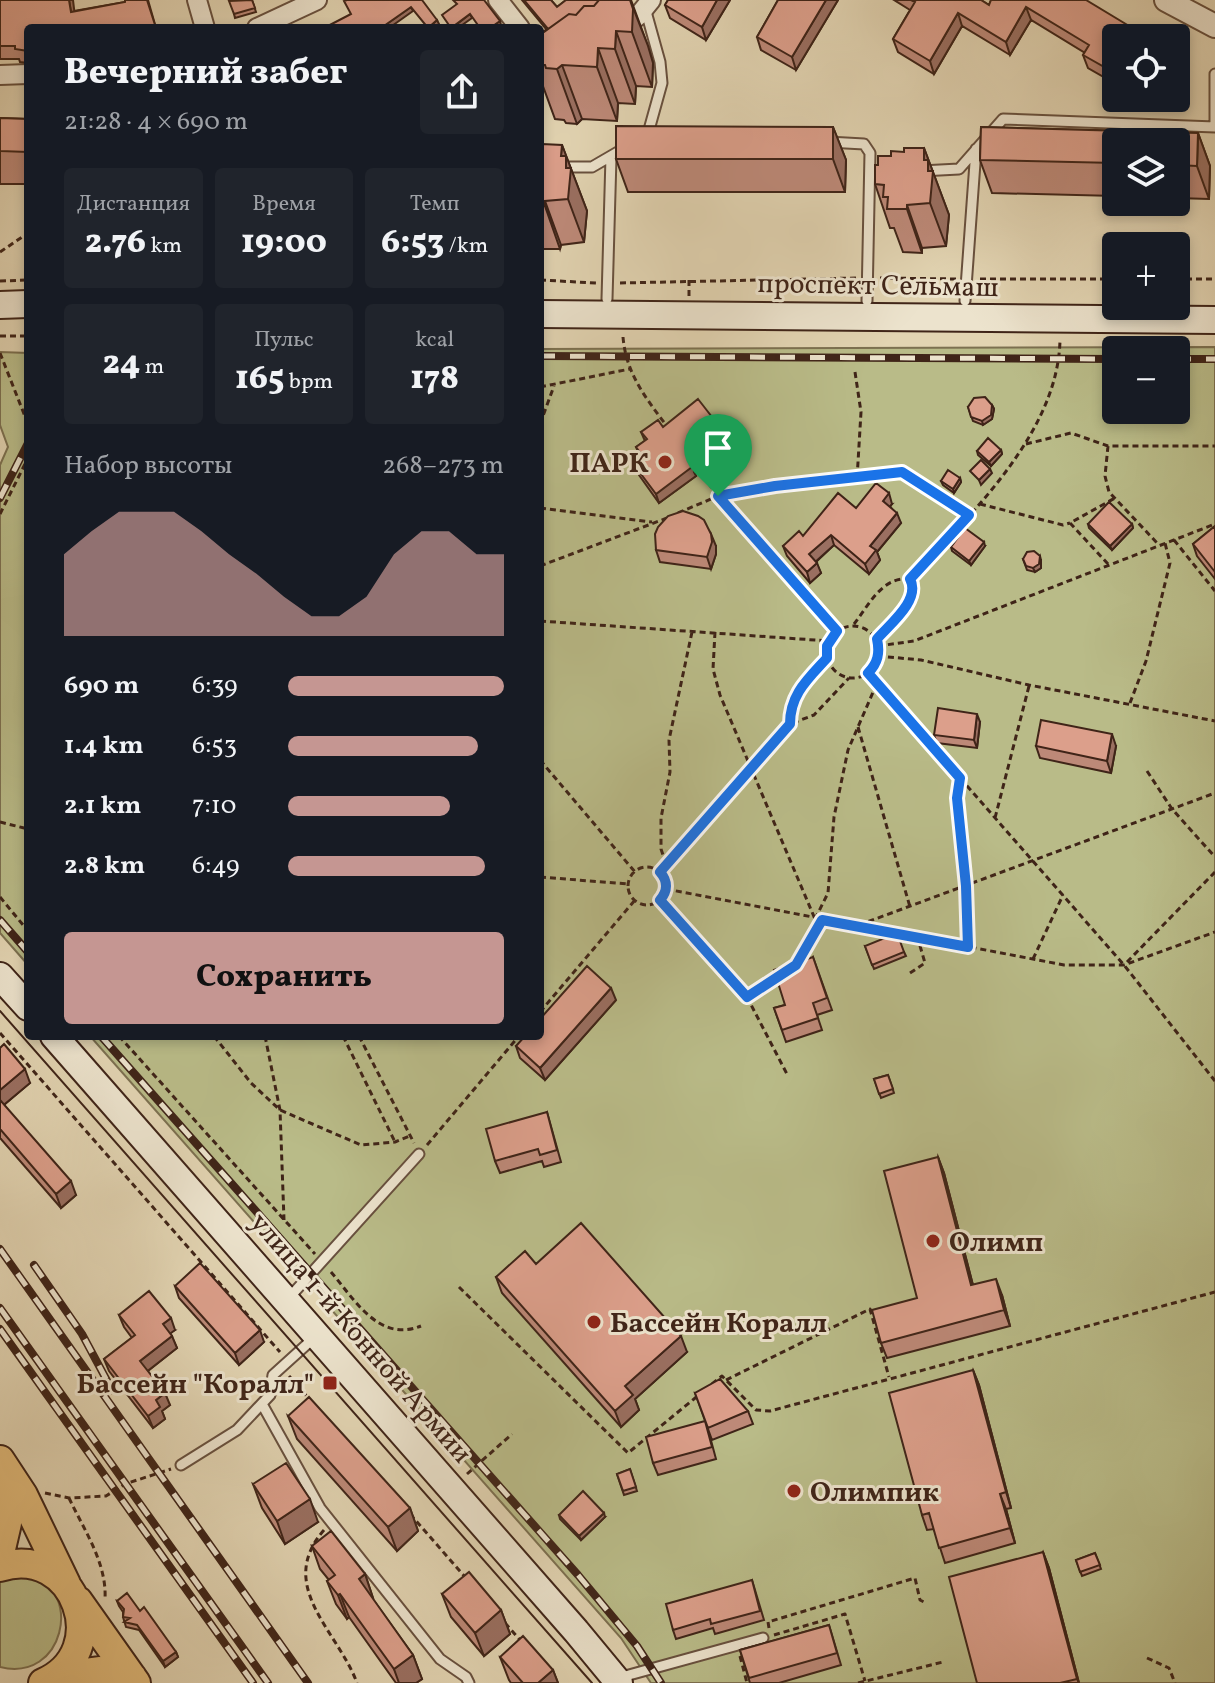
<!DOCTYPE html>
<html lang="ru">
<meta charset="utf-8">
<style>
body{margin:0;font-family:Vollkorn,serif;background:#20242c;color:#f1f3f6;height:100vh;display:flex;flex-direction:column;font-size:30px;white-space:nowrap}
*{box-sizing:border-box;margin:0}
p{font-size:26px;color:#9ea1a6}
.icon{flex:none;width:44px;height:44px;fill:none;stroke:currentColor;stroke-width:2;stroke-linecap:round;stroke-linejoin:round}
.map{position:relative;flex:1;overflow:hidden}
.panel{position:absolute;left:24px;top:24px;width:520px;height:1016px;display:flex;flex-direction:column;background:#171b24;border-radius:8px;box-shadow:0 4px 12px #0003}
.panel>*{flex:none}
.controls{position:absolute;left:1102px;top:24px;display:grid;gap:16px}
.controls a{display:grid;place-items:center;width:88px;height:88px;border-radius:8px;background:#171b24;box-shadow:0 4px 12px #0003;font-size:40px}
.pin{position:absolute;display:grid;place-items:center;width:68px;height:68px;color:#fff;margin:-82px -34px;border-radius:50% 50% 50% 0;rotate:-45deg;box-shadow:0 0 8px #0007}
.pin .icon{rotate:45deg}
.round{display:grid;place-items:center;flex:none;width:84px;height:84px;border-radius:8px;background:#20242c}
.summary{display:flex;align-items:center;justify-content:space-between;height:136px;padding:0 40px}
h1{font-size:36px;font-weight:800;line-height:60px}
.metrics{display:grid;grid-template-columns:repeat(3,1fr);gap:12px;height:136px;padding:8px 40px}
.metrics div{display:grid;align-content:center;border-radius:8px;background:#20242c;text-align:center}
.metrics b{font-size:34px;font-weight:800}
.metrics small{font-size:22px;font-weight:400}
.metrics p{font-size:22px}
.chart{height:224px;padding:16px 40px}
.chart p{display:flex;justify-content:space-between}
.chart svg{width:100%;height:144px;margin-top:8px;fill:#c59692;opacity:.7}
.cta{display:flex;gap:16px;margin-top:auto;padding:16px 40px}
.cta a{flex:1;height:92px;border-radius:8px;background:#c59692;color:#111;font-size:32px;font-weight:800;line-height:92px;text-align:center}
ul{padding:0 40px;list-style:none;font-size:26px}
li{display:grid;grid-template-columns:128px 96px 1fr;align-items:center;height:60px}
li i{height:20px;border-radius:10px;background:#c59692}
.map>svg:first-child{display:block}
.green{fill:#b9bb88;stroke:#7c7050;stroke-width:2;fill-rule:evenodd}
.lines{fill:none;stroke-linecap:round;stroke-linejoin:round}
.service-casing{stroke:#68503e;stroke-width:13}
.minor-casing{stroke:#68503e;stroke-width:22}
.tertiary-casing{stroke:#68503e;stroke-width:26}
.secondary-casing{stroke:#3f2418;stroke-width:30}
.primary-casing{stroke:#3f2418;stroke-width:32}
.path{stroke:#3f2418;stroke-width:3;stroke-dasharray:6 4;stroke-linecap:butt}
.service{stroke:#ece3cd;stroke-width:9}
.minor{stroke:#ece3cd;stroke-width:18}
.tertiary{stroke:#ece3cd;stroke-width:22}
.secondary{stroke:#ece3cd;stroke-width:26}
.primary{stroke:#e1ba79;stroke-width:28}
.tram{stroke:#3f2418;stroke-width:2}
.rail-casing{stroke:#3f2418;stroke-width:8}
.rail{stroke:#ece3cd;stroke-width:5;stroke-dasharray:15;stroke-linecap:butt}
.wall{fill:#bd8978;stroke:#3f2418;stroke-width:2}
.shaded-wall{fill:#9a6f61;stroke:#3f2418;stroke-width:2}
.building{fill:#dc9f8b;stroke:#3f2418;stroke-width:2}
.route-casing{stroke:#fff;stroke-width:16}
.route{stroke:#1a73e8;stroke-width:10}
.poi-dot{fill:#8f2418;stroke:#ece3cd;stroke-width:3}
.labels{text-anchor:middle;stroke-width:6;stroke-linejoin:round;paint-order:stroke}
.street-label{font-size:28px;fill:#3f2418;stroke:#ece3cd}
.poi-label{font-size:28px;font-weight:bold;fill:#3f2418;stroke:#ece3cd;text-anchor:start}
</style>
<div class="map">
<svg width="1215" height="1683" viewBox="0 0 1215 1683">
<rect width="100%" height="100%" fill="#e2d4b2"/>
<filter id="stains"><feTurbulence type="fractalNoise" baseFrequency=".0025" numOctaves="4"/><feColorMatrix values="0 0 0 0 .2 0 0 0 0 .09 0 0 0 0 .02 0 0 0 .5 -.17"/></filter>
<radialGradient id="worn" r=".72"><stop offset=".6" stop-color="#630" stop-opacity="0"/><stop offset="1" stop-color="#630" stop-opacity=".3"/></radialGradient>
<path class="green" d="M1215,347V1683H651L621,1638L90,1036H540V349ZM1116,350H1176V410H1116Z
M0,352L28,353V965L0,933V465L8,447L0,425Z
M0,1575C10,1576 22,1575 32,1577C82,1590 65,1683 0,1667Z"/>
<g class="lines">
<defs>
<path id="service" d="M645,8L660,62L662,83L647,137
M828,142L864,144L870,153L867,301
M540,167H592L623,149
M921,171L959,169L1003,119L1215,127V74
M607,299L611,157
M965,301L976,149
M288,1299L419,1154
M262,1404L320,1508L440,1659L466,1677L469,1683
M181,1465L237,1430L270,1395L273,1375L315,1337
M618,1678L763,1638"/>
<path id="minor" d="M197,0L205,28
M498,0L520,28
M257,28L317,0
M618,32L638,16L651,0
M0,75L28,74"/>
<path id="tertiary" d="M1166,0L1215,26"/>
<path id="secondary" d="M0,305L28,304
M540,314L1215,320
M0,976L28,1007
M54,1036L576,1631L619,1683"/>
<path id="primary" d="M0,1460L23,1495L66,1584
M0,1492L7,1523L0,1553
M0,1567C75,1543 115,1652 43,1683
M78,1601L136,1683
M55,1677L99,1671L132,1677"/>
</defs>
<use href="#service" class="service-casing"/>
<use href="#minor" class="minor-casing"/>
<use href="#tertiary" class="tertiary-casing"/>
<use href="#secondary" class="secondary-casing"/>
<use href="#primary" class="primary-casing"/>
<path class="path" d="M0,252L28,233
M880,278L956,279
M980,279H1116
M1176,279H1215
M540,280L596,283
M0,281L28,280
M620,283L856,278
M689,296V280
M925,296V280
M0,336H28
M623,337C626,373 645,397 666,425
M0,353L28,424
M855,372L861,412L857,479
M540,387L630,369
M540,424L554,386
M1026,444L1071,433L1108,446H1215
M1108,446L1105,476L1109,492L1159,545
M696,467L718,496L837,631
M980,504L1063,525L1070,523
M540,508L652,522
M678,513L718,496L775,486L902,472L969,515
M0,514L28,458
M1174,540L1215,591
M1108,564L1070,523L1115,498
M540,566L667,518
M910,579C970,515 1058,433 1060,340
M540,621L829,641
M854,624C869,605 882,576 910,579C921,600 890,624 877,639
M827 652a26 26 0 1 1 52 0a26 26 0 1 1-52 0Z
M715,632L713,669L720,695L815,919
M878,646L914,641L1215,524
M878,656L921,660L1029,685L1215,721
M868,673L1124,965L1215,1081
M1130,703L1146,661L1170,563L1165,543
M790,724C790,694 808,679 827,658
M858,727L910,907
M540,760L635,872
M1147,771L1172,809L1215,857
M960,780L957,798L966,886L968,947
M995,818L1029,686
M0,822L28,829
M666,864L661,849V818L670,772L669,740L692,632
M628 886a19 19 0 1 1 38 0a19 19 0 1 1-38 0Z
M660,872L790,724L814,715L849,678
M540,877L628,884
M666,889L1064,965H1124L1215,932
M0,897L28,931
M660,900L747,997L788,1076
M815,919L828,893L834,817L848,750L877,683
M859,925L1215,793
M1033,959L1063,895
M798,962L822,920
M1127,962L1215,872
M910,973L925,963L918,939
M747,997L779,976
M540,1012L635,900
M0,1033L280,1352
M119,1036L315,1254
M214,1036L251,1083L280,1110L361,1145L395,1142L410,1136
M265,1036L280,1110L284,1220
M343,1036L395,1142
M359,1036L414,1143
M427,1145L519,1036
M331,1272C355,1300 379,1343 421,1326
M459,1287L628,1453L700,1394
M289,1376L310,1400
M726,1380L870,1309L889,1377
M712,1384L722,1376L756,1410L770,1411L1215,1292
M467,1474L512,1434
M45,1493L69,1498L106,1496L125,1484L171,1469
M69,1498C84,1530 107,1563 105,1599
M410,1514L466,1578
M324,1530C275,1586 338,1631 357,1683
M505,1623L521,1641
M769,1628L768,1622L915,1578L920,1600L926,1603
M774,1635L845,1614L865,1681
M740,1656L747,1683
M1147,1658L1169,1668L1175,1683
M858,1683L943,1662"/>
<use href="#service" class="service"/>
<use href="#minor" class="minor"/>
<use href="#tertiary" class="tertiary"/>
<use href="#secondary" class="secondary"/>
<use href="#primary" class="primary"/>
<path class="tram" d="M0,1011L592,1683"/>
<defs>
<path id="rail" d="M540,356L1116,359
M1176,359H1215
M0,498L28,443
M0,920L28,952
M101,1036L578,1575L637,1646L661,1683
M0,1249L308,1683
M34,1265L82,1334L112,1390
M0,1308L268,1683
M0,1329L253,1683"/>
</defs>
<use href="#rail" class="rail-casing"/>
<use href="#rail" class="rail"/>
</g>
<path class="wall" d="M0,0L74,11L125,2V0H148L156,28H28V63L20,62L19,59H0Z
M252,0L256,12L235,18L234,14Z
M522,0H551L557,7L566,0H631L648,46L653,63L652,87L636,86L635,104L618,103L617,121L582,119L577,124L566,123L564,120L555,119L540,78V32L547,30Z
M668,0H730L706,40L670,18L665,5Z
M778,0H838L796,70L761,50L757,37Z
M894,0H981L989,5L991,0L1139,32L1142,38H1116V84L1088,68L1083,55L1085,53L1031,20L1010,55L962,26L934,74L898,52L893,39L910,10Z
M0,118L28,119V184H0Z
M833,127L846,160L845,192H628L616,159Z
M981,127L1198,133L1210,166L1209,199L1176,198V142H1116V196L992,193L980,160Z
M562,145L587,211L584,242L561,245L560,249H541L540,148Z
M924,148L949,215L946,246L922,248V253L903,252L894,228H890L875,184L878,165L891,156L904,152Z
M992,405L994,409L992,419L983,425L973,421L968,407Z
M663,427L726,435L730,444L694,472L696,476L659,503L639,475L635,466L643,461L636,447L645,441L641,432Z
M1001,450L1002,454L991,466L978,455L977,451Z
M960,478L961,482L954,493L943,485L941,481Z
M892,504L890,506L901,523L877,552L880,560L869,574L834,545L816,562L821,573L810,583L787,556L783,546L856,508Z
M1088,524H1132L1133,528L1112,550L1089,528Z
M1215,526V579L1197,556L1193,544Z
M716,546V554L711,569L660,562L656,550Z
M985,546L971,565L952,551L951,547Z
M1023,559L1041,560V568L1035,572L1027,570Z
M980,722L977,748L937,743L934,735Z
M1036,746H1116L1111,773L1040,758Z
M865,946L904,952L906,956L874,969Z
M813,957L832,1010L817,1015L822,1030L786,1042L774,1008L785,1005Z
M616,1000L545,1080L520,1058L516,1046Z
M0,1048L30,1083L4,1105L76,1195L61,1208L0,1138Z
M888,1075L894,1093L881,1098L874,1079Z
M547,1112L561,1162L544,1167L542,1161L500,1173L495,1161Z
M938,1157L944,1173L973,1285L1002,1295L1010,1326L887,1358L881,1343L917,1298Z
M536,1264L687,1352L635,1399L639,1410L621,1427L502,1293L496,1277Z
M175,1286L264,1342L239,1365L179,1298Z
M119,1315L175,1330L170,1333L177,1348L148,1371L170,1405L162,1411L165,1419L153,1428L109,1371L104,1359L132,1338L124,1327Z
M973,1370L979,1385L1011,1508L1006,1509L1015,1543L945,1563L934,1529L927,1530L922,1515Z
M695,1393L748,1411L753,1424L712,1440Z
M288,1416L410,1508L418,1531L397,1551L297,1439Z
M709,1433L716,1459L658,1475L653,1463Z
M630,1469L637,1491L624,1495L617,1474Z
M253,1484L318,1522L285,1544L262,1508Z
M559,1515L605,1517L581,1540L560,1519Z
M312,1546L365,1574L373,1598H372L413,1655L422,1679L416,1683H396L349,1617L347,1619L336,1604L327,1581L329,1580L320,1569Z
M1043,1552L1049,1568L1079,1683H977Z
M1095,1553L1101,1569L1082,1576L1076,1560Z
M752,1580L764,1620L715,1634L713,1628L676,1639L673,1630Z
M442,1594L501,1610L510,1634L484,1656L451,1617Z
M117,1601L140,1611L176,1652L178,1657L165,1667L139,1630L126,1627L123,1617V1612L119,1606Z
M829,1625L841,1665L779,1683H750L740,1650Z
M500,1657L553,1670L558,1683H511L509,1680Z"/>
<path class="shaded-wall" d="M69,0H73L76,25L71,12Z
M630,0L648,46L653,63L652,87L632,32Z
M717,0H730L706,40L702,27Z
M826,0H838L796,70L792,57Z
M411,7L413,11L389,28H381Z
M1026,7L1031,20L1010,55L1006,42Z
M958,13L962,26L934,74L930,61Z
M470,14L472,18L458,28H452Z
M437,20L439,24L434,28H428Z
M500,21L501,25L497,28H490Z
M616,31L636,86L635,104L615,49Z
M598,48L618,103L617,121L597,67Z
M562,65L582,119L577,124L557,69Z
M833,127L846,160L845,192L833,159Z
M1198,133L1210,166L1209,199L1197,166Z
M562,145L587,211L584,242L568,199L561,156Z
M924,148L949,215L946,246L930,203L924,160Z
M545,201L561,245L560,249L545,206Z
M907,205L922,248V253L907,209Z
M992,405L994,409L992,419L983,425L982,421Z
M726,435L730,444L694,472L696,476L659,503L656,494L690,463Z
M1001,450L1002,454L991,466L989,462Z
M990,469L992,473L981,485L979,480Z
M960,478L961,482L954,493L953,489Z
M889,493L892,504L886,511L883,501Z
M897,513L901,523L877,552L880,560L869,574L865,564L870,546Z
M1132,524L1133,528L1112,550L1110,546Z
M711,534L716,546V554L711,569L707,557Z
M831,535L834,545L813,564L809,554Z
M984,542L985,546L971,565L969,561Z
M1040,556L1041,560V568L1035,572L1033,568Z
M817,563L821,573L810,583L807,572Z
M977,714L980,722L977,748L974,740Z
M1112,734L1116,746L1111,773L1107,761Z
M611,988L616,1000L545,1080L540,1068Z
M25,1069L30,1083L0,1108V1090Z
M938,1157L944,1173L977,1301L971,1285Z
M71,1181L76,1195L61,1208L56,1194Z
M996,1279L1002,1295L1010,1326L1004,1310Z
M171,1318L175,1330L167,1336L163,1324Z
M260,1330L264,1342L239,1365L235,1353Z
M172,1336L177,1348L145,1373L140,1361Z
M681,1336L687,1352L635,1399L639,1410L621,1427L615,1411L625,1386Z
M973,1370L979,1385L1011,1508L1006,1492Z
M165,1393L170,1405L162,1411L165,1419L153,1428L148,1416L156,1400Z
M1000,1494L1006,1509L1015,1543L1010,1528Z
M310,1499L318,1522L285,1544L277,1521Z
M410,1508L418,1531L397,1551L388,1527Z
M604,1513L605,1517L581,1540L579,1536Z
M1043,1552L1049,1568L1079,1683L1077,1679Z
M365,1574L373,1598L367,1602L359,1579Z
M340,1594L349,1617L347,1619L338,1595Z
M501,1610L510,1634L484,1656L475,1633Z
M176,1652L178,1657L165,1667L163,1661Z
M413,1655L422,1679L416,1683H399L394,1669Z
M553,1670L558,1683H538Z"/>
<path class="building" d="M0,0H69L71,12L125,2V0H147L156,28H28V51L15,49V46H0Z
M252,0L255,8L234,14L229,1Z
M347,0H422L437,20L428,28L411,7L381,28H324L351,14L344,1Z
M453,0H484L500,21L490,28H480L470,14L451,28L442,15L457,4Z
M524,0H551L557,7L566,0H599L594,6H584L576,15L569,14L548,29Z
M599,0H630L633,9L632,32L616,31L615,49L598,48L597,67L562,65L557,69L546,68L545,65H540V32H544L569,14L576,15L584,6H594Z
M668,0H717L702,27L665,5Z
M778,0H826L792,57L757,37Z
M911,0H981L989,5L991,0H1086L1139,32L1135,38H1116V71L1115,73L1083,55L1089,45L1026,7L1006,42L958,13L930,61L893,39L915,2Z
M0,118L28,119V152L0,151Z
M616,126L833,127V159H616Z
M981,127L1198,133L1197,166L1176,165V142H1116V163L980,160Z
M542,144L562,145L561,156H566V168H571L568,199L545,201V206H540V148H542Z
M904,148H924V160H928V171H933L930,203L907,205V209H887L888,197H883L884,185L875,184V165H878V156H891V151L904,152Z
M985,397L992,405L991,415L982,421L971,417L968,407L974,398Z
M698,399L726,435L690,463L692,467L656,494L635,466L645,459L636,447L647,439L641,432L658,420L663,427Z
M988,438L1001,450L989,462L977,451Z
M981,460L990,469L979,480L970,471Z
M948,470L960,478L953,489L941,481Z
M876,483L889,493L883,501L897,513L870,546L876,550L865,564L831,535L809,554L817,563L807,572L783,546L799,531L803,536L838,493L856,508Z
M1109,502L1132,524L1110,546L1088,524Z
M683,511L698,516L704,520L711,534L712,542L707,557L656,550L655,534L658,527L668,516Z
M1215,526V572L1193,544Z
M965,528L984,542L969,561L951,547Z
M1034,551L1040,556L1039,564L1033,568L1026,566L1023,559L1027,552Z
M938,708L977,714L974,740L934,735Z
M1041,720L1112,734L1107,761L1036,746Z
M897,933L904,952L872,965L865,946Z
M813,957L827,998L813,1003L818,1018L782,1030L774,1008L785,1005L774,970Z
M587,966L611,988L540,1068L516,1046L525,1036H540V1019Z
M4,1044L25,1069L0,1090V1048Z
M888,1075L893,1089L879,1094L874,1079Z
M0,1100L71,1181L56,1194L0,1129Z
M547,1112L557,1150L540,1155L538,1149L495,1161L486,1129Z
M938,1157L971,1285L996,1279L1004,1310L881,1343L872,1310L917,1298L884,1171Z
M581,1223L681,1336L625,1386L633,1395L615,1411L496,1277L525,1251L536,1264Z
M200,1263L260,1330L235,1353L175,1286Z
M149,1291L171,1318L163,1324L172,1336L140,1361L165,1393L156,1400L160,1407L148,1416L104,1359L135,1335L119,1315Z
M973,1370L1006,1492L1000,1494L1010,1528L939,1548L929,1513L922,1515L889,1393Z
M720,1379L748,1411L708,1428L695,1393Z
M309,1397L410,1508L388,1527L288,1416Z
M705,1421L712,1447L653,1463L646,1437Z
M286,1463L310,1499L277,1521L253,1484Z
M630,1469L636,1487L623,1491L617,1474Z
M583,1491L604,1513L579,1536L559,1515Z
M331,1531L365,1574L359,1579L413,1655L394,1669L340,1594L338,1595L327,1581L335,1575L312,1546Z
M1043,1552L1077,1679L1060,1683H977L949,1577Z
M1095,1553L1100,1565L1080,1572L1076,1560Z
M469,1572L501,1610L475,1633L442,1594Z
M752,1580L760,1611L711,1624L710,1619L673,1630L666,1604Z
M127,1593L140,1611L144,1607L176,1652L163,1661L137,1625L124,1622L130,1618L123,1617L124,1609L117,1601Z
M829,1625L837,1653L749,1678L740,1650Z
M523,1636L553,1670L538,1683H523L500,1657Z"/>
<g class="lines">
<defs>
<path id="route" d="M902,472L969,515L910,579C921,600 890,624 877,639C880,653 878,663 868,673L960,778L957,798L966,886L968,947L822,920L796,965L747,997L660,900C668,891 668,881 660,872L790,724C790,694 808,679 827,658V646L837,631L718,496L775,486Z"/>
</defs>
<use href="#route" class="route-casing"/>
<use href="#route" class="route"/>
</g>
<g class="poi-dot">
<circle cx="665" cy="462" r="8"/>
<circle cx="933" cy="1241" r="8"/>
<circle cx="594" cy="1322" r="8"/>
<rect x="322" y="1375" width="16" height="16" rx="4"/>
<circle cx="794" cy="1491" r="8"/>
</g>
<g class="labels">
<g class="street-label">
<text transform="translate(878 284) rotate(1)" y="10">проспект Сельмаш</text>
<text transform="translate(362 1337) rotate(49)" y="10">улица 1-й Конной Армии</text>
</g>
<g class="poi-label">
<text x="649" y="472" text-anchor="end">ПАРК</text>
<text x="949" y="1251">Олимп</text>
<text x="610" y="1332">Бассейн Коралл</text>
<text x="314" y="1393" text-anchor="end">Бассейн "Коралл"</text>
<text x="810" y="1501">Олимпик</text>
</g>
</g>
<rect width="100%" height="100%" filter="url(#stains)"/>
<rect width="100%" height="100%" fill="url(#worn)"/>
</svg>
<div class="controls">
<a><svg class="icon" aria-label="locate" viewBox="0 0 24 24"><circle cx="12" cy="12" r="6"/><path d="M12 2v4M12 18v4M2 12h4M18 12h4"/></svg></a>
<a><svg class="icon" aria-label="layers" viewBox="0 0 24 24"><path d="M12 4l9 5-9 5-9-5zM3 14l9 5 9-5"/></svg></a>
<a>+</a>
<a>−</a>
</div>
<div class="pin" style="left:718px;top:496px;background:#1e9e55"><svg class="icon" aria-label="arrive" viewBox="0 0 24 24"><path d="M6 21V4h12l-3 4 3 4H6"/></svg></div>
<section class="panel">
<div class="summary"><div><h1>Вечерний забег</h1><p>21:28 · 4 × 690 m</p></div><a class="round"><svg class="icon" aria-label="share" viewBox="0 0 24 24"><path d="M12 15V3M7 8l5-5 5 5M5 13v7h14v-7"/></svg></a></div>
<div class="metrics">
<div><p>Дистанция</p><b>2.76<small> km</small></b></div>
<div><p>Время</p><b>19:00</b></div>
<div><p>Темп</p><b>6:53<small> /km</small></b></div>
</div>
<div class="metrics">
<div><b>24<small> m</small></b></div>
<div><p>Пульс</p><b>165<small> bpm</small></b></div>
<div><p>kcal</p><b>178</b></div>
</div>
<div class="chart"><p><span>Набор высоты</span>268–273 m</p>
<svg viewBox="0 0 160 44" preserveAspectRatio="none"><path d="M0 44V19L10 12L20 6L30 6L40 6L50 12L60 19L70 25L80 32L90 38L100 38L110 32L120 19L130 12L140 12L150 19L160 19V44z"/></svg>
</div>
<ul>
<li><b>690 m</b>6:39<i style="width:100%"></i></li>
<li><b>1.4 km</b>6:53<i style="width:88%"></i></li>
<li><b>2.1 km</b>7:10<i style="width:75%"></i></li>
<li><b>2.8 km</b>6:49<i style="width:91%"></i></li>
</ul>
<div class="cta"><a>Сохранить</a></div>
</section>
</div>
